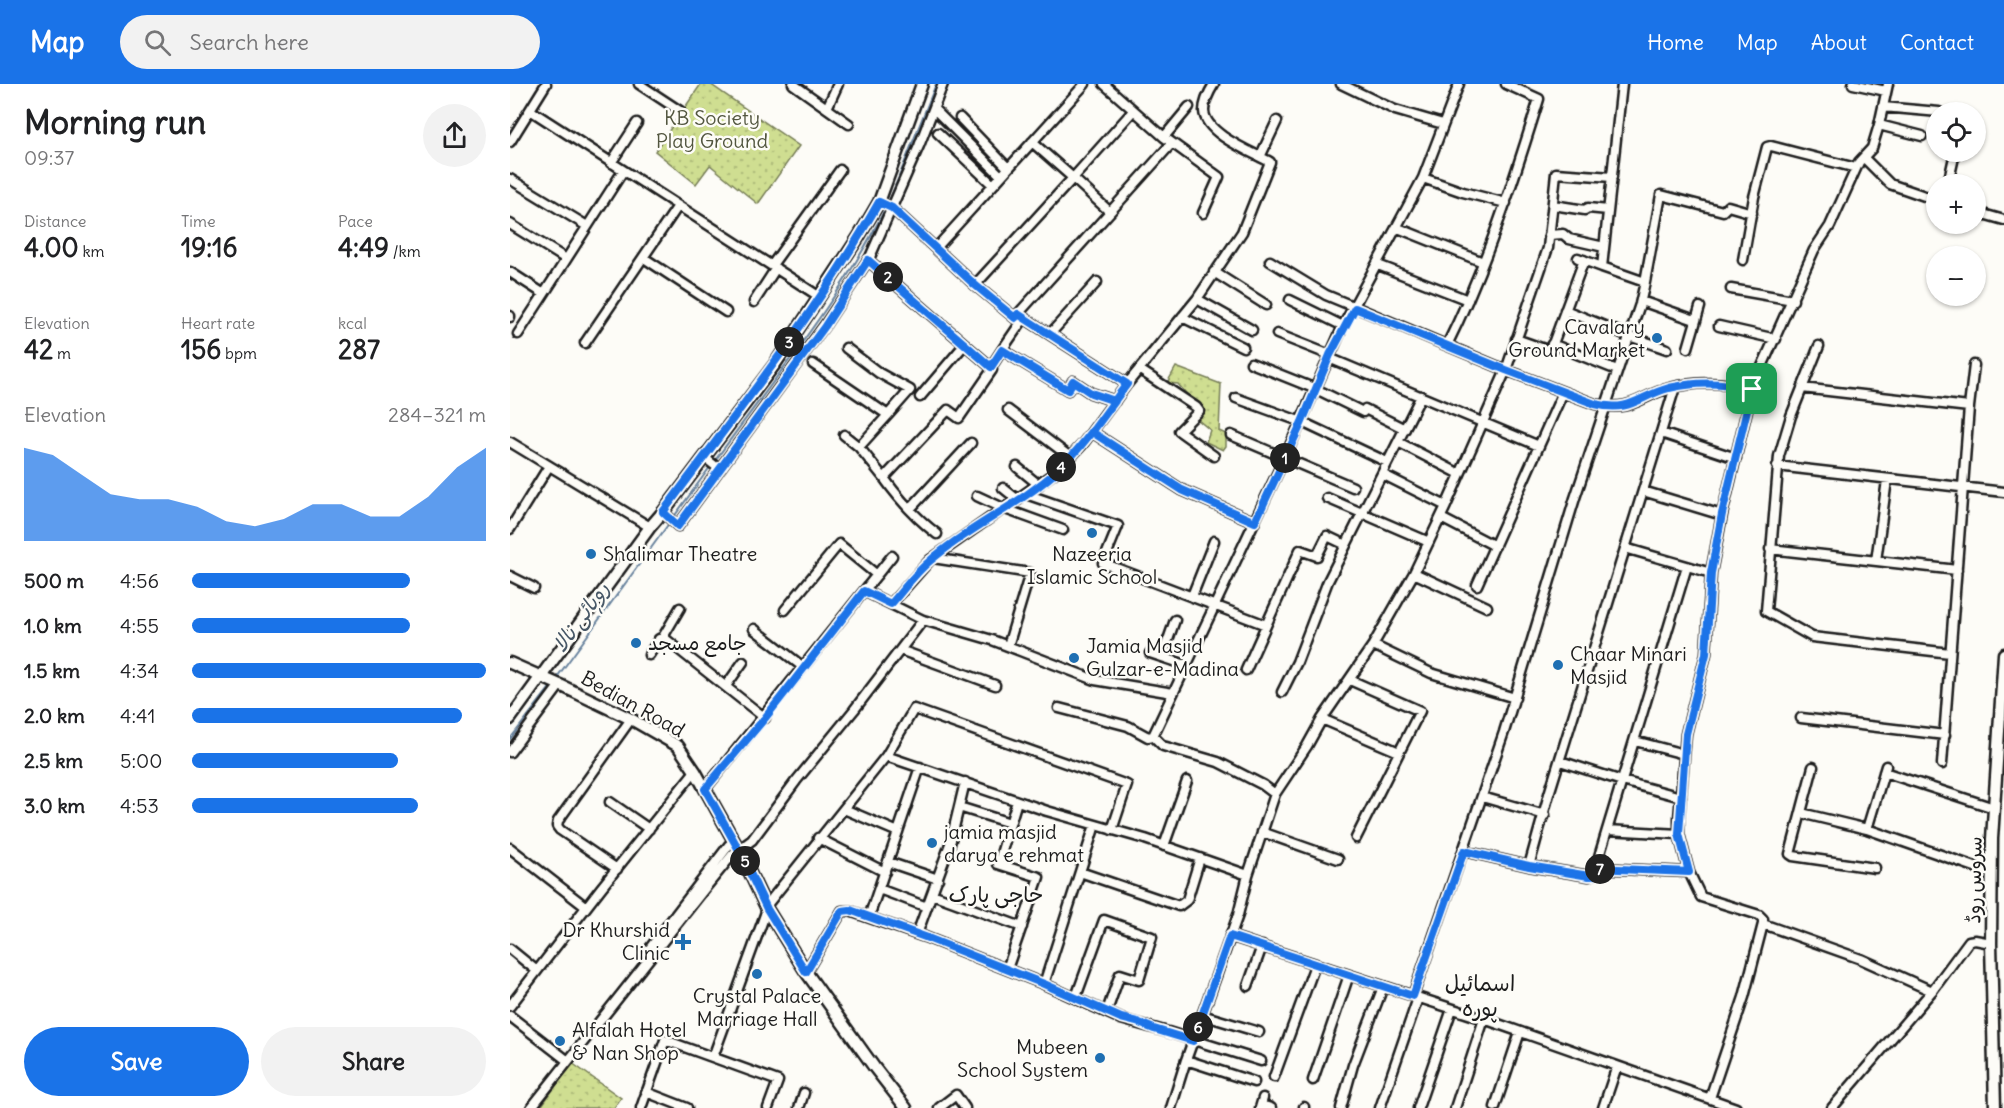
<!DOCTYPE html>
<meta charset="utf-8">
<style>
body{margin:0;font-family:Delius,"Playpen Sans Arabic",sans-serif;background:#f2f2f2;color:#202124;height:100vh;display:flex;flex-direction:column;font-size:22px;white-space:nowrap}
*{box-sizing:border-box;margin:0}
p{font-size:20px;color:#757577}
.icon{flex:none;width:33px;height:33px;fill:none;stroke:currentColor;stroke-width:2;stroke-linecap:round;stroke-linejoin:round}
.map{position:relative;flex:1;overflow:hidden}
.panel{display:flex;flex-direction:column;background:#fff;width:510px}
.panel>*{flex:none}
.controls{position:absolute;left:1416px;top:18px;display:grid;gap:12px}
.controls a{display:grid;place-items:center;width:60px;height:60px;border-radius:50%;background:#fff;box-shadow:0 2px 4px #0004;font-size:30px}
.pin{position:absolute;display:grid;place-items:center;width:51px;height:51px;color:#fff;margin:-26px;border-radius:12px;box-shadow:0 3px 9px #0006}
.km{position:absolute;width:30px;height:30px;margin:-15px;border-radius:50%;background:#222;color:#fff;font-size:16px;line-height:30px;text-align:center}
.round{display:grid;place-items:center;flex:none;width:63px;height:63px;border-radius:32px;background:#f2f2f2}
.headline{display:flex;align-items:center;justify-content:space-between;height:102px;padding:0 24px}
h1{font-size:33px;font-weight:700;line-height:45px}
.stats{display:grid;grid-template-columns:repeat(3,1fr);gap:9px;height:102px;padding:6px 24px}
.stats div{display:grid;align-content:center}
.stats b{font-size:26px;font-weight:700}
.stats small{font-size:16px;font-weight:400}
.stats p{font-size:16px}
.chart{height:168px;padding:12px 24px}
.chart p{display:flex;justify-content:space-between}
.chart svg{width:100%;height:108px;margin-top:6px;fill:#1a73e8;opacity:.7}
.button{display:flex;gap:12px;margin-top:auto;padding:12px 24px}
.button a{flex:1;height:69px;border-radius:36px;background:#1a73e8;color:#fff;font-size:24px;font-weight:700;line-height:69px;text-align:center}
.button a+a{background:#f2f2f2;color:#202124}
ul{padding:0 24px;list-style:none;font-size:20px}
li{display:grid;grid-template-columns:96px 72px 1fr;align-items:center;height:45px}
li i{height:15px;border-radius:8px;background:#1a73e8}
header{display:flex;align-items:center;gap:36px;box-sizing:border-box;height:84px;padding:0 30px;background:#1a73e8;color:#fff}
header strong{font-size:28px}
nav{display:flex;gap:33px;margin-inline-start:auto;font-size:21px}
.search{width:420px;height:54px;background:#f2f2f2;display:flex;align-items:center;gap:15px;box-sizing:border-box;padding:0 21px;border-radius:33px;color:#757577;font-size:22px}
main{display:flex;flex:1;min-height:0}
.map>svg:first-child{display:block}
.park{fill:url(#park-dots);stroke:#767d56;stroke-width:1.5}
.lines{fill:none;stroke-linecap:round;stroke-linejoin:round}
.stream{stroke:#67829d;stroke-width:2}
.street-casing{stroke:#1c1c1c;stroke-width:13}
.secondary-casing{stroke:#1c1c1c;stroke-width:15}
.street{stroke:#fdfcf7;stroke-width:8}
.secondary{stroke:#fdfcf7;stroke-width:10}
.route-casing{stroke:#fff;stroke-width:12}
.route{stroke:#1a73e8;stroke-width:8}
.poi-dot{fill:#1f6fb2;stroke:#fdfcf7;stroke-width:2}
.labels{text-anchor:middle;stroke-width:5;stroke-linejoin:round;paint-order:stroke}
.park-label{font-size:20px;fill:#52563f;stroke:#fdfcf7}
.poi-label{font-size:20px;fill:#1c1c1c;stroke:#fdfcf7;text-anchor:start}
.street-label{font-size:20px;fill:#1c1c1c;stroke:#fdfcf7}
.water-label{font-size:21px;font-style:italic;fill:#485867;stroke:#fdfcf7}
.neighbourhood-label{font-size:21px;fill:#1c1c1c;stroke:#fdfcf7}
.quarter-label{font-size:22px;fill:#1c1c1c;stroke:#fdfcf7}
</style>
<header>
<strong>Map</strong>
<div class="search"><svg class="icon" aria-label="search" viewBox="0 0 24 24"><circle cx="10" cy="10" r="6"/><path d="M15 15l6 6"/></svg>Search here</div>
<nav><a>Home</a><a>Map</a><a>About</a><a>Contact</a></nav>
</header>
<main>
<section class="panel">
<div class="headline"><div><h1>Morning run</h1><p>09:37</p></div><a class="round"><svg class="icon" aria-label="share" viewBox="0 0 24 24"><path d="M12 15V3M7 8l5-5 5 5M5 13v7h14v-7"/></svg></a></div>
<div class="stats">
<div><p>Distance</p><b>4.00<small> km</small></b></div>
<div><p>Time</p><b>19:16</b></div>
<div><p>Pace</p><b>4:49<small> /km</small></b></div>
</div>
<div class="stats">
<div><p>Elevation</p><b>42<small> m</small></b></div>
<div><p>Heart rate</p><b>156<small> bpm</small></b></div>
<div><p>kcal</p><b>287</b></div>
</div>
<div class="chart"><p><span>Elevation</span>284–321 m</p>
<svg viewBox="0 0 160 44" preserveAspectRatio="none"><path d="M0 44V6L10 9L20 17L30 25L40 27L50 27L60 30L70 36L80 38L90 35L100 29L110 29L120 34L130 34L140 26L150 14L160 6V44z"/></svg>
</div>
<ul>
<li><b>500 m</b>4:56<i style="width:74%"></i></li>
<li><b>1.0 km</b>4:55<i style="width:74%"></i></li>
<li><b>1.5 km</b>4:34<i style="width:100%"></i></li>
<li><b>2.0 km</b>4:41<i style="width:92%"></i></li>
<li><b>2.5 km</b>5:00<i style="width:70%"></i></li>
<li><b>3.0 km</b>4:53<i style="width:77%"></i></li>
</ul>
<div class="button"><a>Save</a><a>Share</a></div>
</section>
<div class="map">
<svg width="1494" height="1024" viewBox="0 0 1494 1024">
<defs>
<pattern id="park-dots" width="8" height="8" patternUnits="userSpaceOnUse" patternTransform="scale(1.5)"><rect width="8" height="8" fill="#cfde91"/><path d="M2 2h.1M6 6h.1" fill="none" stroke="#b1be7c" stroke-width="1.8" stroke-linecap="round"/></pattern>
</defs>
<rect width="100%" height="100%" fill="#fdfcf7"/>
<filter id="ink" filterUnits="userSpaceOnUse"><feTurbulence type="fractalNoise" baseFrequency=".0167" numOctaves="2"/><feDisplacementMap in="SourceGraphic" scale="12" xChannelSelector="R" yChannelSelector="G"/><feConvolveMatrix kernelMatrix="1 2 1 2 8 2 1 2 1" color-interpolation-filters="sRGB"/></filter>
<g filter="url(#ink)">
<path class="park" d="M191,0H200L289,62L248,120L200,81L186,100L145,67Z
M666,283L711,300L709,347L716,350V362L713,366L696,358L700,346L687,335L692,328L687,318L682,316L668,300L657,299Z
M62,979L111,1014L104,1024H30Z"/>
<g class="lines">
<path class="stream" d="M378,120L426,0
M204,378C263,296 330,216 375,125
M163,434L200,383
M45,596L160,438
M0,655L42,601"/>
<defs>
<path id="street" d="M129,0L170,27
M283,0L339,40
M594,0L654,53L709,93L693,129
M831,0L885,26L933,40
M1343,0L1376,7
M1373,23L1429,28
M317,24L328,0
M20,26L310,213
M427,28L491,92
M450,34L498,84
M1369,41L1412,52
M428,49L483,101
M654,53L679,23
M0,58L36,0
M522,58L563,94L623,27
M750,73L767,37
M1354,74L1380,100L1426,116
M101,79L127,39
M913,94L953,108L996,119
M0,95L77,142
M1438,100L1444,73
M369,118L382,124L465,201
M1043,121L1075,126L1078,124L1098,126
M1466,128L1494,136
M0,140L56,175
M888,144L973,178
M1039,151L1053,150L1059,155L1094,163
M426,164L575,0
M134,174L216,228
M1068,174L1092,183
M358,176L481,283
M1233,176L1244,113L1257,63L1261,62L1346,84
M760,177L816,211L845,223L996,286L1085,320C1122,329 1129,312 1160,304C1188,297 1214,298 1242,305
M262,181L330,86
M868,181L958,216
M0,188L34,210L113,87
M704,188L756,221
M1135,198L1151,111L1213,127L1218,122L1242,129
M1221,205L1283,216
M687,215L742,246
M780,216L833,242
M1131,217L1185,236
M244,218L266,184
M1055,226L1119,252L1157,265
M508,230L600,128
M0,232V233
M672,233L733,263
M514,234L492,266L558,306L563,297L581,309L605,317
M1209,242L1266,255
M8,250L34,210
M540,250L587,198
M767,250L820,271
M1006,255L1037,266L1041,265L1074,176
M75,259L168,122
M1042,260L1107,286
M937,261C976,182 1003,99 1029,15L996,0
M1309,262L1281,332L1269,372L1256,527L1302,553L1440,569
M336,264L369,289L400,306L378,331
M1178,264L1190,223
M819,274L1029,362
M741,279L806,305L853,328L855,325L895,345
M303,280L378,331L349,363
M630,286L686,323L689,327L669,347L704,372
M617,300L508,230L505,234L465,201L563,94L600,128L662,59
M1292,304L1459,323
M410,313L455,260
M726,314L792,338L877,378
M498,326L560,373
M582,348L672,406L745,438
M1151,349L1226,374
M334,351L349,363L374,394
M721,351L843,403
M0,358L140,443
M888,358L950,390
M194,373L209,385
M1267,382L1494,408
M507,383L529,401
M872,390L936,422
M493,404L508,416
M1133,407L1212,431
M516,410L608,442L593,479L756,541
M467,412L495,425L553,446
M817,414L919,458
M400,425L461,359
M153,428L168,442L315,241L360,173L409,62L433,0
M931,434L985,462
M0,445L39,382
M427,450C406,434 389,415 374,394L438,326L449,334L482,286L481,283L492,266
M1115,464L1201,489
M1260,465L1447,486
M423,474L520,489L498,562
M1366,477L1377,396
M904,489L977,523
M0,492L24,504
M967,501L1053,308
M354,507L413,536L482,556L585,596L663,609
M682,512L704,457
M381,520L420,476L547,387L572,361L617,300L687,215L732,148L760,78C742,68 695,50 694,27C694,17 699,8 704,0
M170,524L153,553L255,634
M275,526L329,460L367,491
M244,545L293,583
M863,561L921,589L1005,614
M390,566L485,601
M640,569L676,581
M139,571L149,555L153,553
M652,573L665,536
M736,586L790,466L807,472L817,452L836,461
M840,596L910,627L846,754
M216,602L233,578
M772,608L787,578L818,497L911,312
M549,624L618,642L638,653L643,652L653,662L708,678L753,701L765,710
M1291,634L1435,651
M812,635L889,668
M643,652L775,373L833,242L913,94L949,0
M1125,657L1174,670
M0,668L50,601
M376,672L537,727L635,755L738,791
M1050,677L1112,697L1171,713
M1432,680L1459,323L1464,281
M1303,683L1280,770L1283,772L1365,784
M1374,688L1484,724
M195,705L382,472
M972,713L1035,731
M100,718L139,745
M449,723L500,739
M334,725L388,748
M1291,729L1357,745L1482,789
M1357,745L1376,682
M1097,746L1169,750
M752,748L828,775
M308,754L375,788
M654,762L677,697
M0,764L76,823
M954,767L1019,782L1079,792L1084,789L1177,482
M378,778L428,795
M1019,782L1039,710L1165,303
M1085,784L1179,788
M107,785L50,746L47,742L48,737L121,635
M570,788L669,822L677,816L690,774
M369,805L417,823
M422,810L512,843
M256,822L376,672L404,625L617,701L602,746
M359,833L410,683
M1253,840L1351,875L1422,907L1459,857L1465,856L1481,859
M407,850L440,760L455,698
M720,852L974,935L1226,1024
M0,865L27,887
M137,868L219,761L225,758
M497,885L529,793L488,780L507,717
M296,888L332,827H340L415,853L534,900L611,935L658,948L751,977
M534,900L585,741
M738,902L752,862
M903,912L994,648L1065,414L1130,220L1135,198L1092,183L1112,0
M566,913L594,836L642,853L629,896L610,890L597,927
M0,922L91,804L185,687
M692,931L749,948
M0,932L58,977
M203,973L257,825
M676,976L744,998
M764,993L805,881
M803,996L839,891
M136,1008L177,1024
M1200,1014L1234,913L1253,840V835L1249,831L1191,813L1179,788L1169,750V734L1176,650L1196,570L1201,489L1212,431L1242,305L1304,166L1320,142L1349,78L1362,64L1369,41L1378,0
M751,1021L761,1024
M985,1023L1010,948
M21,1024L196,803L223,770L242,756L286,697L344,626L413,536
M131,1024L155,956L268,997L258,1024
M289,1024L294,1009
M429,1024L446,1011L455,1024
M661,1024L676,976L728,831L738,791L765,710L797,662L812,635L863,561L904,489L936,422L996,286L1038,164L1046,89L1102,93
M750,1024L753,1014
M794,1024V1023
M831,1024L843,981L873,903
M870,1024L908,914
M908,1024L942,925
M945,1024L974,935
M1093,1024L1107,982
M1322,1024L1422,907"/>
<path id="secondary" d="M0,579L50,601L121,635L168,662L185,687L229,766L257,825L296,888L364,983L396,1024
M0,635L140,443L153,428L265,280L348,154L369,118L412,0
M1485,1024L1481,859L1482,755L1494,570"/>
</defs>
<use href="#street" class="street-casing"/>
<use href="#secondary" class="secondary-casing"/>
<use href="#street" class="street"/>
<use href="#secondary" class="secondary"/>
</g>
</g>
<g class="lines" filter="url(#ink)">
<defs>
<path id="route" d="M1242,305C1214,298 1188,297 1159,304C1129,312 1121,329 1085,320L996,286L845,224L820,271L792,338L745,438L672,406L582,348L605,317L581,309L563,297L558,306L492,266L481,283L358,176L315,242L168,442L153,428C228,327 307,228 369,118L382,124L465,201L505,234L508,230L617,300C595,329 575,361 548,386C510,421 460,442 421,476C406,488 394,505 381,520L354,507L255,634L195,705L229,766L257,825L296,888L332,827L340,826L415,853L534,900L611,934L627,938L644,945L683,957L720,852L903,912L954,767L1019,782L1079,792H1082L1085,784L1179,788L1169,750L1176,650L1196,570L1201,489L1212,430L1242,305"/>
</defs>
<use href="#route" class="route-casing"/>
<use href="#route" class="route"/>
</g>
<g class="poi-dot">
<circle cx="1147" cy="254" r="6"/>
<circle cx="582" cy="449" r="6"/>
<circle cx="81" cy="470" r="6"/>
<circle cx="126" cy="559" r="6"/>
<circle cx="564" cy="574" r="6"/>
<circle cx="1048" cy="581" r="6"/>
<circle cx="422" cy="759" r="6"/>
<path d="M170 849h6v6h6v6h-6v6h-6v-6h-6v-6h6z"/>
<circle cx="247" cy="890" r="6"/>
<circle cx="50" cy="957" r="6"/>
<circle cx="590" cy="974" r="6"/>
</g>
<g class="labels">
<g class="park-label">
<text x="202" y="41">KB Society<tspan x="202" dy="23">Play Ground</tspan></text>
</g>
<g class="poi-label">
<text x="1135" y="250" text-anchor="end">Cavalary<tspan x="1135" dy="23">Ground Market</tspan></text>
<text x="93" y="477">Shalimar Theatre</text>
<text x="582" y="477" text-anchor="middle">Nazeeria<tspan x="582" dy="23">Islamic School</tspan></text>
<text x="138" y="566">جامع مسجد</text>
<text x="576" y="569">Jamia Masjid<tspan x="576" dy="23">Gulzar-e-Madina</tspan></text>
<text x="1060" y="577">Chaar Minari<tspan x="1060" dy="23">Masjid</tspan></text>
<text x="434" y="755">jamia masjid<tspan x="434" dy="23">darya e rehmat</tspan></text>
<text x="160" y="853" text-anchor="end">Dr Khurshid<tspan x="160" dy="23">Clinic</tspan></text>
<text x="247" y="919" text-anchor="middle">Crystal Palace<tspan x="247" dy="23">Marriage Hall</tspan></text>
<text x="62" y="953">Alfalah Hotel<tspan x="62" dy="23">&amp; Nan Shop</tspan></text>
<text x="578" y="970" text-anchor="end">Mubeen<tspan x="578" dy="23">School System</tspan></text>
</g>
<g class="street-label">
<text transform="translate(123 620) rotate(29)" y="7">Bedian Road</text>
<text transform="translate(1464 796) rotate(-89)" y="7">سروس روڈ</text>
</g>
<g class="water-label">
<text transform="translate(71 533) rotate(-54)" y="7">روہائی نالا</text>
</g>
<g class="neighbourhood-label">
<text x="486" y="818">حاجی پارک</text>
</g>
<g class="quarter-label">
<text x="970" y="907">اسمائیل<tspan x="970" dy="25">پورہ</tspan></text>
</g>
</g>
</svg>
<div class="controls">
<a><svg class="icon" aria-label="locate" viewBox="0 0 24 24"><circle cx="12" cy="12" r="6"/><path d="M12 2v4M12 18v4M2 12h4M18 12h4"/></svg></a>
<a>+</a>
<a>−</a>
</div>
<div class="pin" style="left:1242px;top:305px;background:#1e9e55"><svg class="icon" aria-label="arrive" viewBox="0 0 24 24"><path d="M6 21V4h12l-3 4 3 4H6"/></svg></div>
<b class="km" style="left:775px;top:374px">1</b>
<b class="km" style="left:378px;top:193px">2</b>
<b class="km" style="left:279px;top:258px">3</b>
<b class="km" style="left:551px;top:383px">4</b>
<b class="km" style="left:235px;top:777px">5</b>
<b class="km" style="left:688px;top:943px">6</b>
<b class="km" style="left:1090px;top:785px">7</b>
</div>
</main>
